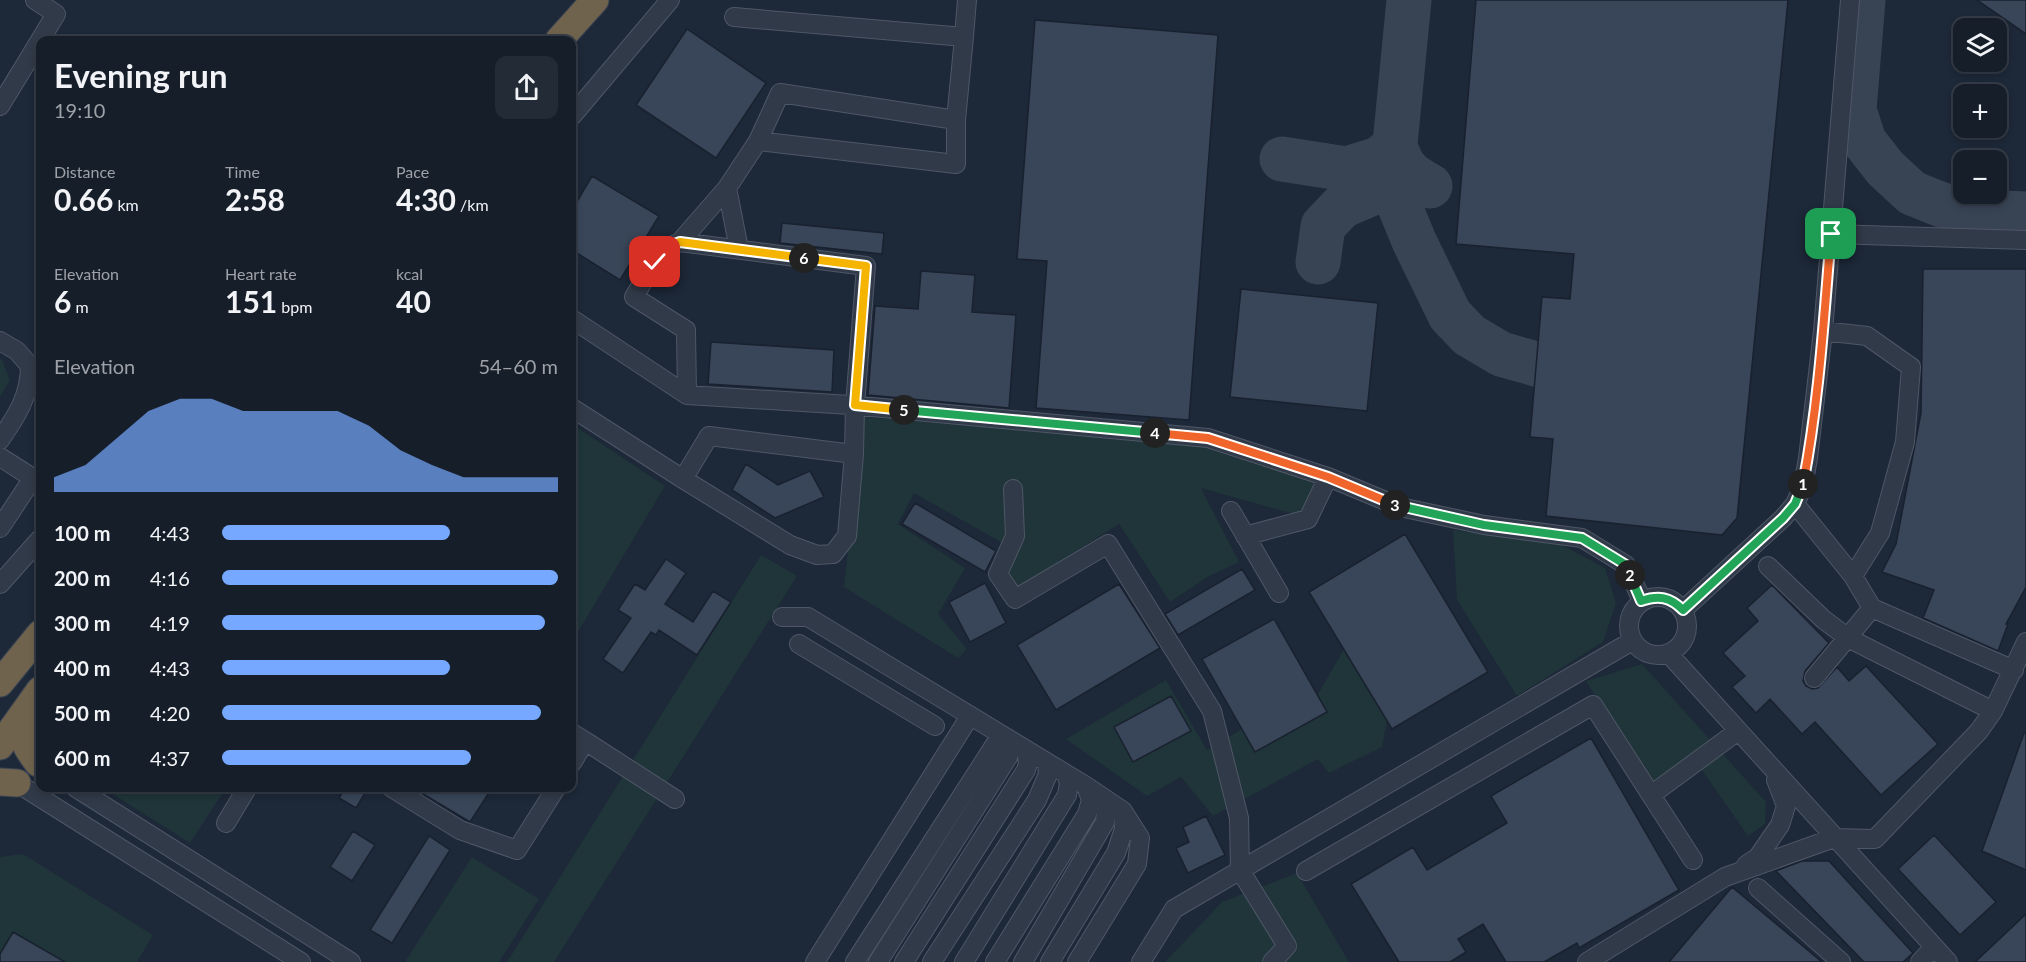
<!DOCTYPE html>
<meta charset="utf-8">
<style>
body{margin:0;font-family:Lato,sans-serif;background:#232b36;color:#f1f3f6;height:100vh;display:flex;flex-direction:column;font-size:22px;white-space:nowrap}
*{box-sizing:border-box;margin:0}
p{font-size:20px;color:#9ea2a8}
.icon{flex:none;width:33px;height:33px;fill:none;stroke:currentColor;stroke-width:2;stroke-linecap:round;stroke-linejoin:round}
.map{position:relative;flex:1;overflow:hidden}
.details{position:absolute;left:36px;top:36px;width:540px;height:756px;display:flex;flex-direction:column;background:#161e2a;border-radius:12px;box-shadow:0 3px 9px #0003,0 0 0 2px #353c47}
.details>*{flex:none}
.tools{position:absolute;left:1953px;top:18px;display:grid;gap:12px}
.tools a{display:grid;place-items:center;width:54px;height:54px;border-radius:12px;background:#161e2a;box-shadow:0 3px 9px #0003,0 0 0 2px #353c47;font-size:30px}
.pin{position:absolute;display:grid;place-items:center;width:51px;height:51px;color:#fff;margin:-26px;border-radius:12px;box-shadow:0 3px 9px #0006}
.km{position:absolute;width:30px;height:30px;margin:-15px;border-radius:50%;background:#222;color:#fff;font-size:16px;line-height:30px;text-align:center}
.round{display:grid;place-items:center;flex:none;width:63px;height:63px;border-radius:12px;background:#232b36}
.headline{display:flex;align-items:center;justify-content:space-between;height:102px;padding:0 18px}
h1{font-size:33px;font-weight:700;line-height:45px}
.metrics{display:grid;grid-template-columns:repeat(3,1fr);gap:9px;height:102px;padding:6px 18px}
.metrics div{display:grid;align-content:center}
.metrics b{font-size:30px;font-weight:700}
.metrics small{font-size:16px;font-weight:400}
.metrics p{font-size:16px}
.chart{height:168px;padding:12px 18px}
.chart p{display:flex;justify-content:space-between}
.chart svg{width:100%;height:108px;margin-top:6px;fill:#76a8ff;opacity:.7}
ul{padding:0 18px;list-style:none;font-size:20px}
li{display:grid;grid-template-columns:96px 72px 1fr;align-items:center;height:45px}
li i{height:15px;border-radius:8px;background:#76a8ff}
.map>svg:first-child{display:block}
.green{fill:#1f3539}
.lines{fill:none;stroke-linecap:round;stroke-linejoin:round}
.taxiway{stroke:#384354;stroke-width:45}
.building{fill:#394659;stroke:#19212f;stroke-width:1.5}
.minor-casing{stroke:#4f5767;stroke-width:20}
.highway-casing{stroke:#3c4453;stroke-width:29}
.minor{stroke:#313a48;stroke-width:18}
.highway{stroke:#6f634d;stroke-width:27}
.split-1-casing{stroke:#fff;stroke-width:12}
.split-2-casing{stroke:#fff;stroke-width:12}
.split-3-casing{stroke:#fff;stroke-width:12}
.split-4-casing{stroke:#fff;stroke-width:12}
.split-5-casing{stroke:#fff;stroke-width:12}
.split-6-casing{stroke:#fff;stroke-width:12}
.split-7-casing{stroke:#fff;stroke-width:12}
.split-1{stroke:#f0652b;stroke-width:8}
.split-2{stroke:#22a559;stroke-width:8}
.split-3{stroke:#22a559;stroke-width:8}
.split-4{stroke:#f0652b;stroke-width:8}
.split-5{stroke:#22a559;stroke-width:8}
.split-6{stroke:#f5b400;stroke-width:8}
.split-7{stroke:#f5b400;stroke-width:8}
</style>
<div class="map">
<svg width="2026" height="962" viewBox="0 0 2026 962">
<rect width="100%" height="100%" fill="#1d2838"/>
<path class="green" d="M0,358L2,360L10,380L0,397Z
M863,417L1198,445L1316,482L1301,516L1201,488L1239,562L1209,576L1170,602L1119,524L1014,590L1005,576L1015,550L914,493L898,524L965,568L938,614L967,649L958,658L844,587Z
M572,424L665,486L572,642Z
M1453,530L1562,545L1605,568L1616,603L1603,642L1517,696L1457,600Z
M761,555L797,576L554,962H507Z
M1344,649L1387,721L1382,747L1329,773L1318,759L1213,816L1181,777L1147,796L1066,739L1166,680L1207,750L1242,729L1255,752L1327,712L1318,694Z
M1642,664L1766,802L1765,824L1748,836L1692,756L1652,785L1586,681Z
M103,788H226L190,843Z
M23,854L153,935L137,962H0V857Z
M472,857L539,899L499,962H405Z
M1297,873L1349,962H1165L1222,902Z"/>
<g class="lines">
<path class="taxiway" d="M1409,0L1391,185L1414,241L1450,315L1469,335L1501,354L1536,364
M1863,0L1854,110L1864,141L1885,168L1912,193L1942,205L1982,212L2026,214
M1395,146C1403,170 1409,174 1430,186
M1282,159L1346,169L1379,159L1395,146
M1318,262L1323,226L1342,206L1391,185"/>
</g>
<path class="building" d="M1476,0H1788L1737,518L1722,535L1546,516L1553,439L1530,437L1542,297L1570,299L1574,254L1456,244Z
M1977,0H2026V34Z
M1035,20L1218,35L1189,420L1036,408L1047,261L1017,259Z
M687,29L766,83L716,158L636,105Z
M592,176L659,216L620,280L572,250V210Z
M782,223L884,233L882,254L780,243Z
M1923,269H2026V587L2006,624H2008L1998,651L1923,618L1934,590L1882,572L1896,544L1921,413Z
M921,271L975,275L972,312L1016,315L1009,408L868,395L875,306L918,309Z
M1241,289L1378,303L1367,411L1230,397Z
M711,342L834,350L832,392L708,384Z
M746,464L778,485L810,471L824,497L775,518L732,490Z
M915,503L996,551L985,572L902,524Z
M1405,534L1488,672L1392,729L1309,592Z
M666,559L686,573L665,604L693,622L713,591L731,602L697,655L659,630L656,635L651,632L623,673L603,659L631,618L618,610L635,584L645,590Z
M1242,569L1255,590L1178,635L1165,614Z
M985,583L1006,623L970,642L949,602Z
M1119,584L1160,648L1056,710L1017,645Z
M1772,585L1829,643L1805,671L1803,681L1806,686L1812,689L1818,688L1837,667L1849,681L1866,666L1938,744L1881,795L1815,722L1802,734L1770,699L1756,713L1732,687L1745,676L1723,653L1758,621L1747,608Z
M1274,619L1327,712L1255,752L1202,659Z
M1171,696L1191,731L1133,762L1114,727Z
M2024,733H2026V870L1982,851Z
M1591,738L1679,890L1579,948L1577,943L1544,962H1506L1483,924L1458,939L1466,952L1450,962H1399L1351,884L1413,847L1427,870L1507,823L1491,796Z
M345,788H368L356,808L339,798Z
M413,788H492L470,822Z
M1206,816L1225,855L1188,873L1176,848L1189,842L1183,827Z
M353,831L375,845L352,881L330,867Z
M1934,835L1996,902L1960,935L1898,869Z
M429,836L450,850L392,943L370,930Z
M1802,861H1829L1913,953L1903,962H1864L1776,871Z
M1732,887L1822,962H1669Z
M2026,914V962H1975Z
M13,932L65,962H0V954Z"/>
<g class="lines">
<defs>
<path id="minor" d="M734,17L964,37L967,0
M0,106L56,14L35,0
M572,116L670,0
M956,120L780,93L758,141L956,164V120L964,37
M727,188L758,141
M1831,234L2026,240
M680,242L727,188L739,249
M572,319L687,395L850,405L1208,438L1328,477L1400,507L1484,525L1582,538L1626,565L1642,601
M1823,331L1867,336L1911,367L1905,442L1880,533L1853,576
M0,341L17,351L30,366C30,396 16,417 0,440
M572,408L683,479L790,545L817,555L833,554L847,536L854,454
M0,457L33,478L0,528
M683,479L709,436L854,454L855,405L866,266L680,242C657,251 646,277 634,297L686,330L687,395
M1013,489L1015,536L998,574L1015,599L1108,544L1212,711L1239,818L1240,870L1287,946L1272,962
M1795,504L1853,576L1872,608L2014,670
M1231,511L1279,593
M1245,536L1308,519L1328,477
M1768,566L1823,619L1848,638L1993,711
M0,584L40,539
M1629 626a29 29 0 1 1 58 0a29 29 0 1 1-58 0Z
M1683,610L1783,518L1795,504L1803,486L1808,458L1823,331L1850,0
M782,617H808L1086,786L1123,811L1140,838L1137,864L1077,962
M799,644L935,726
M1668,653L1948,962
M1814,678L1872,608
M572,733L585,741L572,763
M585,741L675,799
M9,778L301,962
M76,788L351,962
M392,788L460,830L517,850L556,788
M226,823L247,788
M1693,860L1651,795L1738,731
M1746,865L1758,857L1780,825L1786,806L1776,780
M1306,871L1593,705L1651,795
M1758,888L1841,962
M815,962L970,716
M855,962L1001,735
M878,962L1008,757L1013,742
M904,962L1026,770L1028,763L1026,750
M932,962L1037,800L1048,774L1047,763
M964,962L1067,795L1069,783L1066,774
M995,962L1087,814L1091,800L1086,786
M1023,962L1105,822L1106,811L1098,794
M1050,962L1116,853L1124,829L1123,811
M1141,962L1174,909L1632,641
M1587,962L1725,877L1834,838L1875,839L1979,731L1993,711L2026,642
M1920,962L1934,947"/>
<path id="highway" d="M559,40L595,0
M0,683L40,634
M28,709C21,738 20,739 38,763
M0,746L40,690
M0,782L17,783"/>
</defs>
<use href="#minor" class="minor-casing"/>
<use href="#highway" class="highway-casing"/>
<use href="#minor" class="minor"/>
<use href="#highway" class="highway"/>
</g>
<g class="lines">
<defs>
<path id="split-1" d="M1803,484C1819,402 1824,317 1831,234"/>
<path id="split-2" d="M1630,575L1641,601C1659,595 1670,597 1683,610L1783,518L1795,504L1803,484"/>
<path id="split-3" d="M1395,505L1484,525L1582,538L1626,565L1630,575"/>
<path id="split-4" d="M1155,433L1208,438L1328,477L1395,505"/>
<path id="split-5" d="M904,410L1155,433"/>
<path id="split-6" d="M804,258L866,266L855,405L904,410"/>
<path id="split-7" d="M655,262L669,246L680,242L804,258"/>
</defs>
<use href="#split-1" class="split-1-casing"/>
<use href="#split-2" class="split-2-casing"/>
<use href="#split-3" class="split-3-casing"/>
<use href="#split-4" class="split-4-casing"/>
<use href="#split-5" class="split-5-casing"/>
<use href="#split-6" class="split-6-casing"/>
<use href="#split-7" class="split-7-casing"/>
<use href="#split-1" class="split-1"/>
<use href="#split-2" class="split-2"/>
<use href="#split-3" class="split-3"/>
<use href="#split-4" class="split-4"/>
<use href="#split-5" class="split-5"/>
<use href="#split-6" class="split-6"/>
<use href="#split-7" class="split-7"/>
</g>
</svg>
<div class="tools">
<a><svg class="icon" aria-label="layers" viewBox="0 0 24 24"><path d="M12 4l9 5-9 5-9-5zM3 14l9 5 9-5"/></svg></a>
<a>+</a>
<a>−</a>
</div>
<div class="pin" style="left:1831px;top:234px;background:#1e9e55"><svg class="icon" aria-label="arrive" viewBox="0 0 24 24"><path d="M6 21V4h12l-3 4 3 4H6"/></svg></div>
<div class="pin" style="left:655px;top:262px;background:#d93025"><svg class="icon" aria-label="check" viewBox="0 0 24 24"><path d="M5 12l5 5 9-10"/></svg></div>
<b class="km" style="left:1803px;top:484px">1</b>
<b class="km" style="left:1630px;top:575px">2</b>
<b class="km" style="left:1395px;top:505px">3</b>
<b class="km" style="left:1155px;top:433px">4</b>
<b class="km" style="left:904px;top:410px">5</b>
<b class="km" style="left:804px;top:258px">6</b>
<section class="details">
<div class="headline"><div><h1>Evening run</h1><p>19:10</p></div><a class="round"><svg class="icon" aria-label="share" viewBox="0 0 24 24"><path d="M12 15V3M7 8l5-5 5 5M5 13v7h14v-7"/></svg></a></div>
<div class="metrics">
<div><p>Distance</p><b>0.66<small> km</small></b></div>
<div><p>Time</p><b>2:58</b></div>
<div><p>Pace</p><b>4:30<small> /km</small></b></div>
</div>
<div class="metrics">
<div><p>Elevation</p><b>6<small> m</small></b></div>
<div><p>Heart rate</p><b>151<small> bpm</small></b></div>
<div><p>kcal</p><b>40</b></div>
</div>
<div class="chart"><p><span>Elevation</span>54–60 m</p>
<svg viewBox="0 0 160 44" preserveAspectRatio="none"><path d="M0 44V38L10 33L20 22L30 11L40 6L50 6L60 11L70 11L80 11L90 11L100 17L110 27L120 33L130 38L140 38L150 38L160 38V44z"/></svg>
</div>
<ul>
<li><b>100 m</b>4:43<i style="width:68%"></i></li>
<li><b>200 m</b>4:16<i style="width:100%"></i></li>
<li><b>300 m</b>4:19<i style="width:96%"></i></li>
<li><b>400 m</b>4:43<i style="width:68%"></i></li>
<li><b>500 m</b>4:20<i style="width:95%"></i></li>
<li><b>600 m</b>4:37<i style="width:74%"></i></li>
</ul>
</section>
</div>
